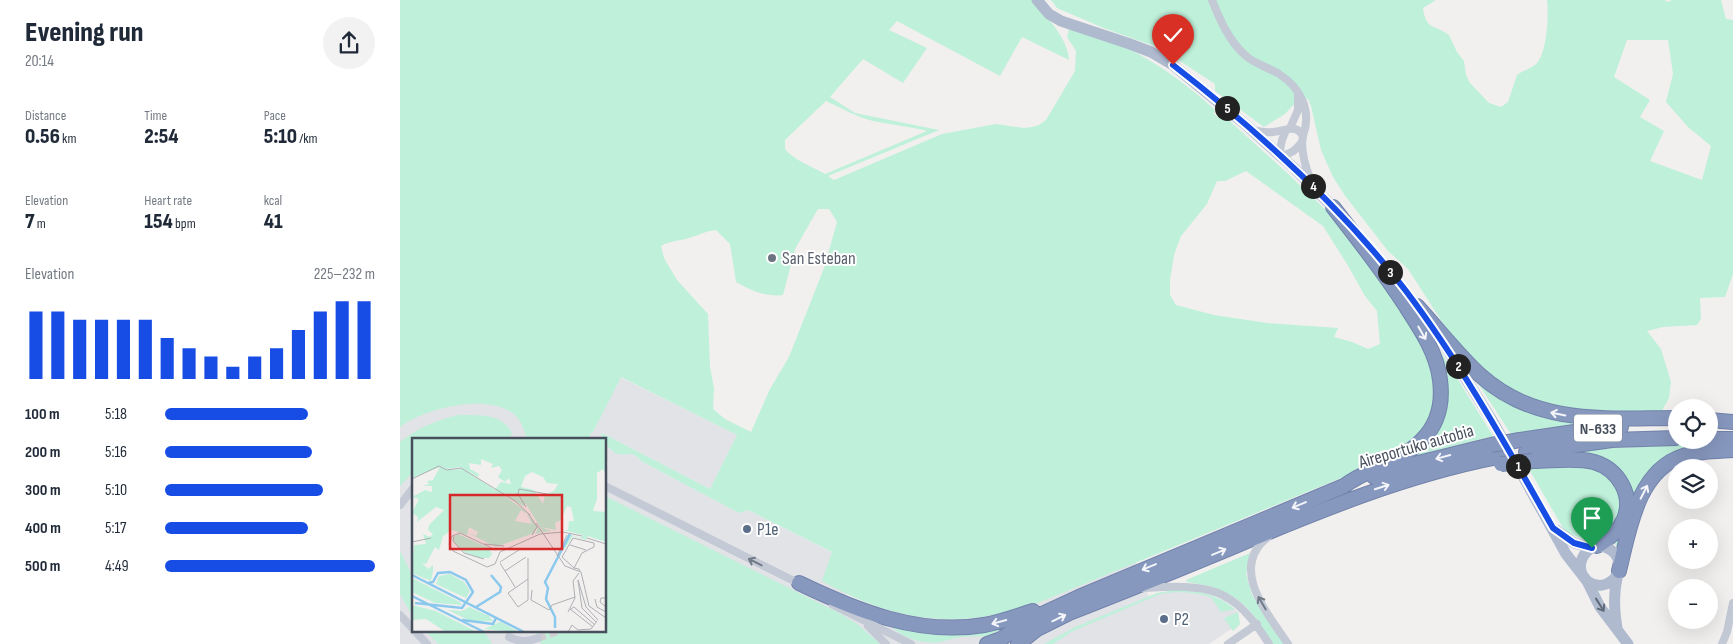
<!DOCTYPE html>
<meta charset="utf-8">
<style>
body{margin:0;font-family:"Sofia Sans Condensed",sans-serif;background:#f2f2f3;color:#1f2937;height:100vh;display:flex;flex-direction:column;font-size:19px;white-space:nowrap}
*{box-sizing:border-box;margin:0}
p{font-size:16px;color:#747a83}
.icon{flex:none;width:28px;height:28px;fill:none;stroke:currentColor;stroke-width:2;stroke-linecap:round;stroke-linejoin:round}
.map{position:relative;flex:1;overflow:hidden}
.side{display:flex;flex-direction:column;background:#fff;width:400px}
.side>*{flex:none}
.fabs{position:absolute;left:1268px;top:399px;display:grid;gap:10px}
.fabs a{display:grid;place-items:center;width:50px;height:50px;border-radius:50%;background:#fff;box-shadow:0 5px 20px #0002;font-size:25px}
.pin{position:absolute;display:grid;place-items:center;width:42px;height:42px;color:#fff;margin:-51px -21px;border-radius:50% 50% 50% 0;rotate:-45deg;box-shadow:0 0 5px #0007}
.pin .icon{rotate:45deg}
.km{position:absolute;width:25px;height:25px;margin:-12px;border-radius:50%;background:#222;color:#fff;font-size:14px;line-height:25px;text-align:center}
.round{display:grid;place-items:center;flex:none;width:52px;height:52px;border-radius:26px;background:#f2f2f3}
.headline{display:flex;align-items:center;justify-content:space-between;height:85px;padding:0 25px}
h1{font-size:28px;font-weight:800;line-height:38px}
.stats{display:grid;grid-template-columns:repeat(3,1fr);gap:8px;height:85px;padding:5px 25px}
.stats div{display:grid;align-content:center}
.stats b{font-size:21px;font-weight:800}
.stats small{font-size:14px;font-weight:400}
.stats p{font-size:14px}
.chart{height:140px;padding:10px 25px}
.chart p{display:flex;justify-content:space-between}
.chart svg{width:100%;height:90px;margin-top:5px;stroke:#174de5;stroke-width:6}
ul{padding:0 25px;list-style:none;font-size:16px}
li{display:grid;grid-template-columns:80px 60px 1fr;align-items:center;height:38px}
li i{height:12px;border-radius:6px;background:#174de5}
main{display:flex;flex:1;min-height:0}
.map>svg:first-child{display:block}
.airport{fill:#e1e3e7}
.green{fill:#bef0da;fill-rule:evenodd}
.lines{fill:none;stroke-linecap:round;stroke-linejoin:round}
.street-tunnel{stroke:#d0d0d2;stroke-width:8;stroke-dasharray:8 4;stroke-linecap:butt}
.highway-casing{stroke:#7283ab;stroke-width:16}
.street{stroke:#c3c9d5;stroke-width:8}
.primary{stroke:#afbacf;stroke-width:11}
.highway{stroke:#8798bf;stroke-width:14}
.highway-bridge-casing{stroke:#7283ab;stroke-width:16;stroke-linecap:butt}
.highway-bridge{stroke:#8798bf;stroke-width:14}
.oneway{stroke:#f3f5f9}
.oneway2{stroke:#727a87}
.oneway3{stroke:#616a7a}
.route-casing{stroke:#fff;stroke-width:10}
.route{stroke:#174de5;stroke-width:6}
.worship-dot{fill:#6b7280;stroke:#fff;stroke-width:2}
.service-dot{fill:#5c6f8a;stroke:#fff;stroke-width:2}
.labels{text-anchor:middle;stroke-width:4;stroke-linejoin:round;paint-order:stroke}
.shield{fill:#fff;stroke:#7e848e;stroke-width:1}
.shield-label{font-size:16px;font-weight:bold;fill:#474f5d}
.worship-label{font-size:18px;fill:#5b616d;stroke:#fff;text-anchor:start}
.street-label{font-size:18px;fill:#474f5d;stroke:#fff}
.service-label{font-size:18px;fill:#4e5e75;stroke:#fff;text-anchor:start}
.inset-river{fill:none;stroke:#8ac8ed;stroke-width:2.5}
.inset-road{fill:none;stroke:#aeb0b5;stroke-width:1}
.view{fill:#d62828;fill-opacity:0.15;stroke:#d62828;stroke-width:2.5}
.inset-edge{fill:none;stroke:#474f5d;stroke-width:2.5}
</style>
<main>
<section class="side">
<div class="headline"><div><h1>Evening run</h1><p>20:14</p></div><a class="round"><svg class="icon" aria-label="share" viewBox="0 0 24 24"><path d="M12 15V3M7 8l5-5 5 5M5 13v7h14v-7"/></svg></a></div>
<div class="stats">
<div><p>Distance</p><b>0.56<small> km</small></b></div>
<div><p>Time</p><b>2:54</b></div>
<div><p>Pace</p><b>5:10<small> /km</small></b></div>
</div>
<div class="stats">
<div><p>Elevation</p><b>7<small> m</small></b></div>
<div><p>Heart rate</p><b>154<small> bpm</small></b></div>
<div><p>kcal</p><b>41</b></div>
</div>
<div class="chart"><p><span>Elevation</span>225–232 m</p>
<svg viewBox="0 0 160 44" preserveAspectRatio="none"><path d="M5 44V11M15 44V11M25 44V15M35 44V15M45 44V15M55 44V15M65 44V24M75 44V29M85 44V33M95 44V38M105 44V33M115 44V29M125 44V20M135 44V11M145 44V6M155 44V6"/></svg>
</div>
<ul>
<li><b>100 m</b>5:18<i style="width:68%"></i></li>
<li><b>200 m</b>5:16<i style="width:70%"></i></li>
<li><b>300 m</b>5:10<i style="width:75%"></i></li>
<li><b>400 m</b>5:17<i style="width:68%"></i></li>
<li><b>500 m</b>4:49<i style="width:100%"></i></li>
</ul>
</section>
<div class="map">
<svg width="1333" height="644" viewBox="0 0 1333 644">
<rect width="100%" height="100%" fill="#f2f0ef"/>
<path class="airport" d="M220,377L337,435L310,489L202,433L201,439H190V434L193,432Z
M68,381L158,439H14V630H205V469L209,464L205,460V444L211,450L218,454L231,453L236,456L241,461L339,513L348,510L433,553L447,596L493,612L524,618L548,619L587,617L611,612L638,603L736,562L749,597L764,592L792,591L823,600L838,612L840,624L833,631L831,629L809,644H0V400Z"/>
<path class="green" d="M0,0H632C646,16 668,38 669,60L622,37L600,76L497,21L489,30L527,48L503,83L463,59L430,97L455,113L539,130L428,176L434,180L542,134L596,124L624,128L632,127L639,125L646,120L675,71L676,51L667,37L669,29C689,36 712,41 731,50C762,66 790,87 815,110L814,114L819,118L822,114L885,171L930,214L960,250L1009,322L1031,360L1037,401L1020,436L1005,447L941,478L638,603C557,631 495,622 422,581L432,552L348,510L339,513L241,461C232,450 230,456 218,454C213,453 209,447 205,444V439H201L202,433L310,489L337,435L221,377L193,432L190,434V439H127C124,430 122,422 115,415C89,392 24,408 0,427ZM426,101C441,108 457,117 473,121C491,125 509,126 527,131L425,174C411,166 394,160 385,149V140ZM846,171L923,226L947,264L965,296L977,311L980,344L968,349L952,342L934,337L938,328L867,323L814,315L776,305L770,295V280L774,255L781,236L807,204L817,181H825ZM418,209H429L437,222L424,268L389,357L370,389L351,432L325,419L313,409L314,388L310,367L308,314L277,280L264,258L261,246C269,241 280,241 289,238C299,235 306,231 316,230L330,244L336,282C352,291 365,297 383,295L395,249Z
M651,0H1036L1023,8C1026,31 1035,24 1049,35L1057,52L1064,61L1066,75L1070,83L1089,103L1101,107L1108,102L1117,75C1123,70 1132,69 1137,63C1147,52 1149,14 1147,0H1265L1267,2L1273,0H1321L1326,19L1333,20V274L1325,297L1300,298L1301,319L1297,325L1263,327L1247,331L1261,349L1271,382L1269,398L1259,416L1183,411L1144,404L1112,391L1084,370L1055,342L1008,269L988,251L946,197L933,177L921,150L911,106L908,99L904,98L896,102L885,114L864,127L815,91V84L760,48L706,29L657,8ZM1227,40H1268L1273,74L1266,102L1288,127L1311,146L1302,180L1250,161L1264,131L1240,117L1250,100L1214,77Z
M1024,325L1093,436L1014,456L1025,447L1041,423Z
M1066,365L1111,405L1134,414L1202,422L1111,434Z
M58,415C78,415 102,413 112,433L110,437L81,439H14V471L0,486V442C20,427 34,421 58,415Z
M1291,444L1323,446L1264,462L1220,550L1213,542L1226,524L1218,470L1143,456L1195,449Z
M1178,465L1195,468L1208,475L1217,485L1222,505L1219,517L1205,535L1192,539L1180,538L1169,533L1163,528L1129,469L1146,466Z
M205,496L439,613L457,624L480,644H141L135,631L120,633L117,630H205Z
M0,551L14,579V619L0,594Z
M850,553L846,574L852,595L884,644H873C848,604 836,589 787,582L786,580Z
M774,590C799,591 815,593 835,609L821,612L811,597C793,592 778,591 760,594L671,632L653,644H644L673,628L757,593Z
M838,612L840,624L833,631L824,618Z
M491,627C532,635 563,635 603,629L587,636L560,637L536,643L518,641L504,636Z
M24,630H83L92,644H39Z"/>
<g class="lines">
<path class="street-tunnel" d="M138,638L160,630"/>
<defs>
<path id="highway" d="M1017,306C1038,329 1059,356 1081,376C1137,426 1207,418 1276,418
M1309,420L1333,422
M1309,439H1333
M1120,440L1208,427H1221
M1126,452L1212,440L1276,438
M1133,461C1152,461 1175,457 1194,462C1218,469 1234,495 1224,519C1219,531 1207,540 1197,546
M974,477L1014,464L1091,445
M1219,571C1229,531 1237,471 1283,456C1299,451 1317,451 1333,450
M399,583C457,611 519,636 584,625C601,622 617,616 633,611
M587,644L601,639L627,621L679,597L944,486C968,468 1001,462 1022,440C1038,424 1043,403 1040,380C1037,353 1020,328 1005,305C983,271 958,239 933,207
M618,644L637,629L669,613C725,591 780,569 835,546C921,510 1006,475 1098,457"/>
</defs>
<use href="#highway" class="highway-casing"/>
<path class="street" d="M812,0C820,20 829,41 845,55C854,64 868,67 879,74C901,88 912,111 903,136
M890,128L898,110V96
M852,130C859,131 866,133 873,132C886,131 895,123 903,136C900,150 906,171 913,184
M886,130L882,140L879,155C890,155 895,151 902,142
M205,486L400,584
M0,505L14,487
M868,537C828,568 868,614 888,644
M744,588C809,584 833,586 869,644
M433,605L511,644
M0,615L27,644
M468,626L486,644
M109,637C119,642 127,642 138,638
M828,644L857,624
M1322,644L1327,632L1333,603"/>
<path class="primary" d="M637,0L649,14L661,21L730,44L751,52L773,65L846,125L894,168L939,213
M984,264L1022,313
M1044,344L1093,422L1166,554L1187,581L1200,607L1228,644
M1156,530L1174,543L1192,548
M1182,574C1176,559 1190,541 1207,548C1213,550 1217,555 1219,562C1220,568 1215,584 1215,593C1214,604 1215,616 1217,628
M1187,581C1197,588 1208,586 1216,577"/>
<use href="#highway" class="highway"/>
<defs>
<path id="highway-bridge" d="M1091,445L1120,440
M1101,464L1133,461"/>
</defs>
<use href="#highway-bridge" class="highway-bridge-casing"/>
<use href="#highway-bridge" class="highway-bridge"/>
</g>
<defs><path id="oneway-shaft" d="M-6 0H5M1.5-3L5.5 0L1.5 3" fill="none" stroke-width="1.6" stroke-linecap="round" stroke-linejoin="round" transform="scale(1.25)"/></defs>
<g class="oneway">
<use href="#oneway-shaft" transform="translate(1022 333) rotate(60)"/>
<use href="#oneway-shaft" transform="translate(1158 414) rotate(-168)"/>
<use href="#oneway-shaft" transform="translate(1043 457) rotate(165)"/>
<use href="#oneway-shaft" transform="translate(982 487) rotate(-18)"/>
<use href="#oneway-shaft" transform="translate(1244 492) rotate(-63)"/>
<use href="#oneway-shaft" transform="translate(899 505) rotate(157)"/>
<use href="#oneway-shaft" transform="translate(819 552) rotate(-23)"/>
<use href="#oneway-shaft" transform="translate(749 567) rotate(157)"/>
<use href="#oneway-shaft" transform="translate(659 618) rotate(-26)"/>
<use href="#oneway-shaft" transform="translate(599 622) rotate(165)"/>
</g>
<g class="oneway2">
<use href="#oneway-shaft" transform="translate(355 562) rotate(-153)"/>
<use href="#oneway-shaft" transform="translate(862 603) rotate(-120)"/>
</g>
<use class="oneway3" href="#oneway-shaft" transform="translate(1200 605) rotate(58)"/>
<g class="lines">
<defs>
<path id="route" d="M773,65C858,131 940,205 1006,291C1062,365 1107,447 1153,528L1174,543L1192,548"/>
</defs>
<use href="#route" class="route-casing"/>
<use href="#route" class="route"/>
</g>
<circle class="worship-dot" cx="372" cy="258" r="5"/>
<g class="service-dot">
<circle cx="347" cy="529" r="5"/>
<circle cx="764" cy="619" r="5"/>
</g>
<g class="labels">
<rect class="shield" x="1174" y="414.5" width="48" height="27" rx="4"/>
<g class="shield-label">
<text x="1198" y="434">N-633</text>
</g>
<g class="worship-label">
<text x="382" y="264">San Esteban</text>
</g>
<g class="street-label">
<text transform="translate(1016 446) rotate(-16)" y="6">Aireportuko autobia</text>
</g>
<g class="service-label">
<text x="357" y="535">P1e</text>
<text x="774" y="625">P2</text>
</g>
</g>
<g transform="translate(12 438)">
<rect width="194" height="194" fill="#f2f0ef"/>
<path d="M0,0H194V37L191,31L185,35V61L181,73L194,74V104L176,98L174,102L161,98L152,112L156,96L169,100L171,97L151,92H156L157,83H162L159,69L155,68L149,82L143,85L144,92L129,89L139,93L131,94L114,66L111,68L90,56L112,72L130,94L123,96L125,93V89L122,95L84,109L56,95L64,98L66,94L57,89L55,97L40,92L31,98L27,112L23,109L14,126L10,125L16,131L21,127V134L22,128L19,143L0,135L2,107L14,106L11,96L18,99L21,96L16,92L17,87L32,72L24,69L5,84L6,79L0,75L7,61L0,59L13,52L20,54V48H11L17,46L15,43L21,42L28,29L0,40ZM69,21L81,26L79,30L87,28L90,32L86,39L93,44L97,40L99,46L89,44L83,52L51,31L35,32L28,28L35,31L48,29L66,39L67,36L58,31L57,25L69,27ZM120,34L131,39L135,45L146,46L142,53L133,56L131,66L122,52L109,49L113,38ZM109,72L115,76L120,86L103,83ZM46,96L77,110L80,116L77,120H67L52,114L42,104L41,100ZM38,136L52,144L58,153L54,160L24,146L27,138ZM0,140L48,164L50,167L23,165L0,154ZM0,167L24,173L65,194H34L14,181L0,182ZM57,169L77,178L81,183H58L36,172L50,173ZM88,184H89L107,194L72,191Z" fill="#bef0da" fill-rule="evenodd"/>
<path class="inset-river" d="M0,137L112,194M0,158L72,194M3,165L50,170L61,154L54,142L38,134L26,135L21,144L16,145M64,169L88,154L89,149L79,137M50,182L81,186L84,180M143,190V179L134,161L136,150L133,144L158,96"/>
<path class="inset-road" d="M0,41L27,28L35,32L49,30L103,63L118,77M114,69L106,56L107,51L135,56M116,75L125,89L120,97M124,85L153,128L169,134M48,95L84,112M42,98L41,103L52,115L72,121M175,100L194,106M0,104L19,100M37,105L41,113L75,129L83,126L88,114M72,106L92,108M37,107L40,98L48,95M158,107L174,112M88,114L128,96L151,94L170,98M145,118L155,97M88,124L110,110M88,125L103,149M162,130L170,115L182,109V105L161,100L150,119L162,130L167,131L168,133M93,133L114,119M169,134L177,168L194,180M116,141L96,155L106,169L116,162V120M120,152L119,162L137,172L140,167L163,159M194,160H189L188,164L194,169M183,161L185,169L194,174M158,171L181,189M159,171L162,169L183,187M156,174L163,160L161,143L167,135M184,184L170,170L166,142L174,169L186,182M156,194L160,187L166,192L179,191L185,183"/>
<path class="view" d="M38,57H150V111H38Z"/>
<rect width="194" height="194" class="inset-edge"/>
</g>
</svg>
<div class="fabs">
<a><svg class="icon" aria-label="locate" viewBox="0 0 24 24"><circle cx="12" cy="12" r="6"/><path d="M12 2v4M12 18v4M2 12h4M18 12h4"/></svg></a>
<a><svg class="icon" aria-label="layers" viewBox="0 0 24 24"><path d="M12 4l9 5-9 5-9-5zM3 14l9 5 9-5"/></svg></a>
<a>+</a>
<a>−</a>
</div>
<div class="pin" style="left:1192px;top:548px;background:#1e9e55"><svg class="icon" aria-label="arrive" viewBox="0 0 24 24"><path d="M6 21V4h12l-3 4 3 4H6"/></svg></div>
<div class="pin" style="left:773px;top:65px;background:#d93025"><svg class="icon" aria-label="check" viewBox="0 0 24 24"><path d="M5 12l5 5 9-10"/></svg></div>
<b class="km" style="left:1118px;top:466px">1</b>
<b class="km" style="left:1058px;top:366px">2</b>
<b class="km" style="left:990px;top:272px">3</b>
<b class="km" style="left:913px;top:186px">4</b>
<b class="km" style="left:827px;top:108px">5</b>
</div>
</main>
